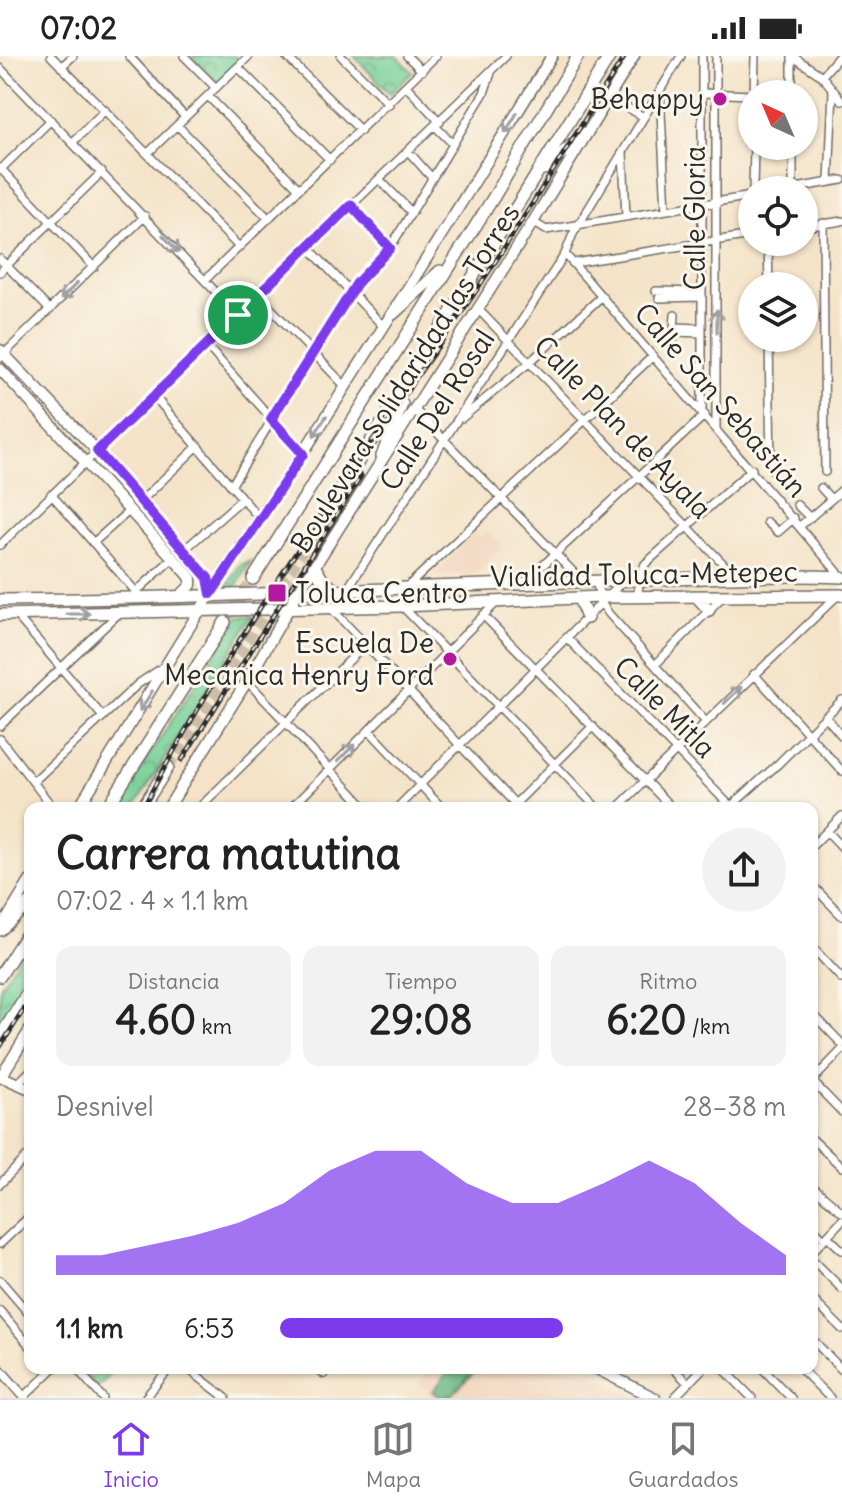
<!DOCTYPE html>
<html lang="es">
<meta charset="utf-8">
<style>
body{margin:0;font-family:Delius,sans-serif;background:#f2f2f2;color:#222;height:100vh;display:flex;flex-direction:column;font-size:30px;white-space:nowrap}
*{box-sizing:border-box;margin:0}
p{font-size:26px;color:#767676}
.icon{flex:none;width:44px;height:44px;fill:none;stroke:currentColor;stroke-width:2;stroke-linecap:round;stroke-linejoin:round}
.map{position:relative;flex:1;overflow:hidden}
.panel{position:absolute;left:24px;top:746px;width:794px;height:572px;display:flex;flex-direction:column;background:#fff;border-radius:16px;box-shadow:0 2px 6px #0004}
.panel>*{flex:none}
.needle{width:52px;rotate:316deg}
.tools{position:absolute;left:738px;top:24px;display:grid;gap:16px}
.tools a{display:grid;place-items:center;width:80px;height:80px;border-radius:50%;background:#fff;box-shadow:0 2px 6px #0004;font-size:40px}
.pin{position:absolute;display:grid;place-items:center;width:68px;height:68px;color:#fff;margin:-34px;border:4px solid #fff;border-radius:50%;box-shadow:0 2px 8px #0007}
.round{display:grid;place-items:center;flex:none;width:84px;height:84px;border-radius:42px;background:#f2f2f2}
.head{display:flex;align-items:center;justify-content:space-between;height:136px;padding:0 32px}
h1{font-size:44px;font-weight:800;line-height:60px}
.metrics{display:grid;grid-template-columns:repeat(3,1fr);gap:12px;height:136px;padding:8px 32px}
.metrics div{display:grid;align-content:center;border-radius:16px;background:#f2f2f2;text-align:center}
.metrics b{font-size:40px;font-weight:800}
.metrics small{font-size:22px;font-weight:400}
.metrics p{font-size:22px}
.chart{height:224px;padding:16px 32px}
.chart p{display:flex;justify-content:space-between}
.chart svg{width:100%;height:144px;margin-top:8px;fill:#7c3aed;opacity:.7}
ul{padding:0 32px;list-style:none;font-size:26px}
li{display:grid;grid-template-columns:128px 96px 1fr;align-items:center;height:60px}
li i{height:20px;border-radius:10px;background:#7c3aed}
.status{display:flex;justify-content:space-between;align-items:center;height:56px;padding:0 40px;background:#fff;direction:ltr}
.status svg{height:22px;fill:currentColor}
.tab-bar{display:flex;justify-content:space-around;align-items:center;height:112px;border-top:2px solid #e0e0e0;background:#fff;font-size:22px;color:#767676}
.tab-bar a{display:grid;justify-items:center;gap:4px}
.tab-bar .on{color:#7c3aed}
.map>svg:first-child{display:block}
.built{fill:#f2d5bd}
.grass{fill:url(#grass-dots);stroke:#507d60;stroke-width:2}
.forest{fill:url(#forest-crowns);stroke:#466e54;stroke-width:2}
.park{fill:url(#park-crowns);stroke:#507d60;stroke-width:2}
.lines{fill:none;stroke-linecap:round;stroke-linejoin:round}
.trunk-tunnel{stroke:#ccbea9;stroke-width:11;stroke-dasharray:11 5.5;stroke-linecap:butt}
.minor-casing{stroke:#716b62;stroke-width:10}
.tertiary-casing{stroke:#716b62;stroke-width:11}
.secondary-casing{stroke:#716b62;stroke-width:13}
.trunk-casing{stroke:#716b62;stroke-width:14}
.minor{stroke:#fff;stroke-width:7}
.tertiary{stroke:#fff;stroke-width:8}
.secondary{stroke:#fff;stroke-width:10}
.trunk{stroke:#fff;stroke-width:11}
.rail-casing{stroke:#2b2b2b;stroke-width:5}
.rail{stroke:#fbf7ec;stroke-width:2;stroke-dasharray:6;stroke-linecap:butt}
.oneway{stroke:#a0a0a0}
.route-casing{stroke:#fff;stroke-width:16}
.route{stroke:#7c3aed;stroke-width:10}
.poi-dot{fill:#b5179e;stroke:#fbf7ec;stroke-width:3}
.labels{text-anchor:middle;stroke-width:6;stroke-linejoin:round;paint-order:stroke}
.poi-label{font-size:28px;fill:#2b2b2b;stroke:#fbf7ec;text-anchor:end}
.street-label{font-size:28px;fill:#2b2b2b;stroke:#fbf7ec}
</style>
<div class="status"><b>07:02</b><svg viewBox="0 0 49 12"><path d="M0 12V9h3v3zM5 12V6h3v6zM10 12V3h3v9zM15 12V0h3v12zM26 1h20v11H26zM47 4h2v5h-2z"/></svg></div>
<div class="map">
<svg width="842" height="1342" viewBox="0 0 842 1342">
<defs>
<pattern id="grass-dots" width="8" height="8" patternUnits="userSpaceOnUse" patternTransform="scale(2)"><rect width="8" height="8" fill="#75cf95"/><path d="M2 2h.1M6 6h.1" fill="none" stroke="#60a87a" stroke-width="1.8" stroke-linecap="round"/></pattern>
<pattern id="forest-crowns" width="20" height="18" patternUnits="userSpaceOnUse" patternTransform="scale(2)"><rect width="20" height="18" fill="#60b27e"/><path d="M2 6a3 3 0 1 1 6 0M12 15a3 3 0 1 1 6 0" fill="none" stroke="#4f9167"/></pattern>
<pattern id="park-crowns" width="20" height="18" patternUnits="userSpaceOnUse" patternTransform="scale(2)"><rect width="20" height="18" fill="#75cf95"/><path d="M2 6a3 3 0 1 1 6 0M12 15a3 3 0 1 1 6 0" fill="none" stroke="#60a87a"/></pattern>
</defs>
<rect width="100%" height="100%" fill="#fbf7ec"/>
<filter id="ink" filterUnits="userSpaceOnUse"><feTurbulence type="fractalNoise" baseFrequency=".0125" numOctaves="2"/><feDisplacementMap in="SourceGraphic" scale="16" xChannelSelector="R" yChannelSelector="G"/><feConvolveMatrix kernelMatrix="1 2 1 2 8 2 1 2 1" color-interpolation-filters="sRGB"/></filter>
<filter id="wash" filterUnits="userSpaceOnUse"><feTurbulence type="fractalNoise" baseFrequency=".006" numOctaves="4" result="noise"/><feDisplacementMap in="SourceGraphic" scale="32" xChannelSelector="R" yChannelSelector="G"/><feGaussianBlur stdDeviation="1.8" result="paint"/><feColorMatrix in="noise" values="0 0 0 0 0 0 0 0 0 0 0 0 0 0 0 0 0 1.4 0 .05"/><feComposite in="paint" operator="in"/></filter>
<g filter="url(#wash)">
<rect width="100%" height="100%" fill="#f4e3c8"/>
<path class="built" d="M487,475L503,491L476,518L431,520L475,476L481,482Z
M431,1312H579L638,1342H435L418,1327Z"/>
<path class="grass" d="M79,1312H103L110,1320L96,1332Z"/>
<path class="forest" d="M451,1312H478L449,1342H441L433,1335Z"/>
<path class="park" d="M191,0H235L241,6L218,28Z
M354,0H397L413,16L390,38Z
M554,503L573,521L535,520Z
M251,505L233,535L225,532L240,509Z
M239,560H253L134,752H115Z
M30,884V919L0,968V931Z"/>
</g>
<g filter="url(#ink)">
<g class="lines">
<path class="trunk-tunnel" d="M225,566L253,523
M168,711L322,464"/>
<defs>
<path id="minor" d="M51,0L239,191
M129,0L185,61
M184,0L216,32
M286,0L361,75
M341,0L389,48
M407,0L422,15
M702,0V356
M792,0L822,20L842,45
M792,0V38
M61,11L73,0
M238,11L330,104
M0,12L238,259
M822,20L839,0
M407,31L440,66
M660,37L666,154
M702,37L752,39
M754,38L755,0
M208,40L299,133
M617,46L644,61
M177,69L269,163
M435,70L453,88
M73,86L105,54
M793,90V132
M408,95L432,122
M623,96L626,161
M148,97L249,0
M0,112L94,211
M0,114L51,64
M379,123L411,156
M829,126L833,34
M753,134L754,90
M784,134L842,124
M351,149L390,192
M533,166L546,174L752,140
M823,167L825,416
M804,171L842,165
M768,186L769,230
M307,190L384,271
M565,198L842,521
M0,203L50,254
M574,207L752,179
M0,216L102,116
M205,224L436,0
M656,235L702,236
M259,240L345,330
M659,242L702,241
M477,252L736,521
M674,271L701,272
M674,276L702,277
M769,282L771,413
M673,288L675,259
M206,289L303,398
M0,302L145,160
M154,340L254,456
M413,352L582,525
M462,362L530,306L602,240
M716,371V0
M231,430L357,227L390,192L484,37L491,17
M821,432L831,443
M51,438L136,536L173,502
M141,445L198,390
M797,449L810,462
M767,466L778,476L794,462
M800,470L842,434
M93,487L130,454
M0,489L506,0
M184,494L242,443
M526,525L705,359
M596,525L602,548L609,558L705,665
M406,532L653,300
M346,535L565,198L573,178L681,0
M638,541L639,524L645,508L752,413
M402,550L597,752
M330,551L519,752
M16,559L103,661
M483,559L672,752
M567,582L732,752
M655,609L722,541
M754,618L842,715
M247,625L366,752
M825,660L842,680
M0,670L118,558
M369,674L442,752
M0,683L53,752
M33,726L138,628L162,612
M199,752L365,589
M291,752L496,547
M397,752L624,524
M511,752L593,670
M617,752L837,540
M729,752L778,708L842,644
M827,775L842,791
M812,790L842,760
M812,829L842,860
M812,891L842,923
M812,957L842,988
M812,1025L842,1056
M812,1025L842,994
M18,1027L30,1015
M812,1083L842,1111
M0,1128L30,1098
M812,1130L842,1156
M812,1171L824,1183
M827,1180L842,1194
M0,1188L30,1160
M812,1196L842,1164
M812,1203L842,1233
M0,1224L30,1259
M812,1243L842,1273
M0,1255L30,1290
M812,1283L842,1314
M76,1312L103,1342
M187,1312L226,1342
M315,1312L324,1318
M673,1312L688,1327
M723,1312L752,1342
M762,1312L791,1342
M800,1312L830,1342
M24,1341L54,1312
M145,1342L170,1312
M674,1342L703,1312"/>
<path id="tertiary" d="M0,1313L25,1342"/>
<path id="secondary" d="M0,294L97,395L208,522L211,538
M0,313L186,516L191,522V529L179,541
M78,752C124,681 165,607 212,536C329,360 441,181 552,0
M168,752L247,625L297,538L533,166L634,0
M4,868L30,825
M0,1020L30,1033
M0,1022L30,974
M595,1312L655,1342"/>
<path id="trunk" d="M544,113L587,76
M393,258L440,215
M382,400L402,348
M322,464L610,0
M314,510L322,523L337,536
M253,523L495,139L578,0
M697,541L709,554
M579,542L587,562
M0,544C214,543 428,529 642,524C708,522 775,518 842,521
M0,559L402,550L600,541L842,539
M107,752L225,566
M142,752L168,711
M0,874L30,847
M0,920L30,873
M0,981L30,933"/>
</defs>
<use href="#minor" class="minor-casing"/>
<use href="#tertiary" class="tertiary-casing"/>
<use href="#secondary" class="secondary-casing"/>
<use href="#trunk" class="trunk-casing"/>
<use href="#minor" class="minor"/>
<use href="#tertiary" class="tertiary"/>
<use href="#secondary" class="secondary"/>
<use href="#trunk" class="trunk"/>
<defs>
<path id="rail" d="M182,704L361,420
M143,752C228,589 336,436 441,286C506,194 564,95 625,0
M0,991L30,944"/>
</defs>
<use href="#rail" class="rail-casing"/>
<use href="#rail" class="rail"/>
</g>
<defs><path id="oneway-shaft" d="M-6 0H5M1.5-3L5.5 0L1.5 3" fill="none" stroke-width="1.6" stroke-linecap="round" stroke-linejoin="round" transform="scale(2)"/></defs>
<g class="oneway">
<use href="#oneway-shaft" transform="translate(511 67) rotate(121)"/>
<use href="#oneway-shaft" transform="translate(171 188) rotate(47)"/>
<use href="#oneway-shaft" transform="translate(69 235) rotate(135)"/>
<use href="#oneway-shaft" transform="translate(717 265) rotate(-90)"/>
<use href="#oneway-shaft" transform="translate(320 370) rotate(122)"/>
<use href="#oneway-shaft" transform="translate(78 558)"/>
<use href="#oneway-shaft" transform="translate(733 639) rotate(-44)"/>
<use href="#oneway-shaft" transform="translate(146 645) rotate(122)"/>
<use href="#oneway-shaft" transform="translate(346 697) rotate(-45)"/>
</g>
</g>
<g class="lines" filter="url(#ink)">
<defs>
<path id="route" d="M351,149L390,192L357,227L271,363L303,398L211,538L208,522L97,395Z"/>
</defs>
<use href="#route" class="route-casing"/>
<use href="#route" class="route"/>
</g>
<g class="poi-dot">
<circle cx="720" cy="43" r="8"/>
<rect x="267" y="527" width="20" height="20" rx="4"/>
<circle cx="450" cy="603" r="8"/>
</g>
<g class="labels">
<g class="poi-label">
<text x="704" y="53">Behappy</text>
<text x="295" y="547" text-anchor="start">Toluca Centro</text>
<text x="434" y="597">Escuela De<tspan x="434" dy="32">Mecanica Henry Ford</tspan></text>
</g>
<g class="street-label">
<text transform="translate(695 162) rotate(-90)" y="10">Calle Gloria</text>
<text transform="translate(405 322) rotate(-58)" y="10">Boulevard Solidaridad las Torres</text>
<text transform="translate(721 344) rotate(49)" y="10">Calle San Sebastián</text>
<text transform="translate(437 354) rotate(-57)" y="10">Calle Del Rosal</text>
<text transform="translate(623 371) rotate(46)" y="10">Calle Plan de Ayala</text>
<text transform="translate(644 518) rotate(-1)" y="10">Vialidad Toluca-Metepec</text>
<text transform="translate(665 651) rotate(45)" y="10">Calle Mitla</text>
</g>
</g>
</svg>
<div class="tools">
<a><svg class="needle" viewBox="-14 -14 28 28"><path d="M0-13l5 13h-10z" fill="#e53935"/><path d="M0 13l5-13h-10z" fill="#767676"/></svg></a>
<a><svg class="icon" aria-label="locate" viewBox="0 0 24 24"><circle cx="12" cy="12" r="6"/><path d="M12 2v4M12 18v4M2 12h4M18 12h4"/></svg></a>
<a><svg class="icon" aria-label="layers" viewBox="0 0 24 24"><path d="M12 4l9 5-9 5-9-5zM3 14l9 5 9-5"/></svg></a>
</div>
<div class="pin" style="left:238px;top:259px;background:#1e9e55"><svg class="icon" aria-label="arrive" viewBox="0 0 24 24"><path d="M6 21V4h12l-3 4 3 4H6"/></svg></div>
<section class="panel">
<div class="head"><div><h1>Carrera matutina</h1><p>07:02 · 4 × 1.1 km</p></div><a class="round"><svg class="icon" aria-label="share" viewBox="0 0 24 24"><path d="M12 15V3M7 8l5-5 5 5M5 13v7h14v-7"/></svg></a></div>
<div class="metrics">
<div><p>Distancia</p><b>4.60<small> km</small></b></div>
<div><p>Tiempo</p><b>29:08</b></div>
<div><p>Ritmo</p><b>6:20<small> /km</small></b></div>
</div>
<div class="chart"><p><span>Desnivel</span>28–38 m</p>
<svg viewBox="0 0 160 44" preserveAspectRatio="none"><path d="M0 44V38L10 38L20 35L30 32L40 28L50 22L60 12L70 6L80 6L90 16L100 22L110 22L120 16L130 9L140 16L150 28L160 38V44z"/></svg>
</div>
<ul>
<li><b>1.1 km</b>6:53<i style="width:56%"></i></li>
</ul>
</section>
</div>
<nav class="tab-bar">
<a class="on"><svg class="icon" aria-label="home" viewBox="0 0 24 24"><path d="M3 11l9-7 9 7M6 9v11h12V9"/></svg>Inicio</a>
<a><svg class="icon" aria-label="map" viewBox="0 0 24 24"><path d="M3 6l6-2 6 2 6-2v14l-6 2-6-2-6 2zM9 4v14M15 6v14"/></svg>Mapa</a>
<a><svg class="icon" aria-label="saved" viewBox="0 0 24 24"><path d="M7 4h10v16l-5-4-5 4z"/></svg>Guardados</a>
</nav>
